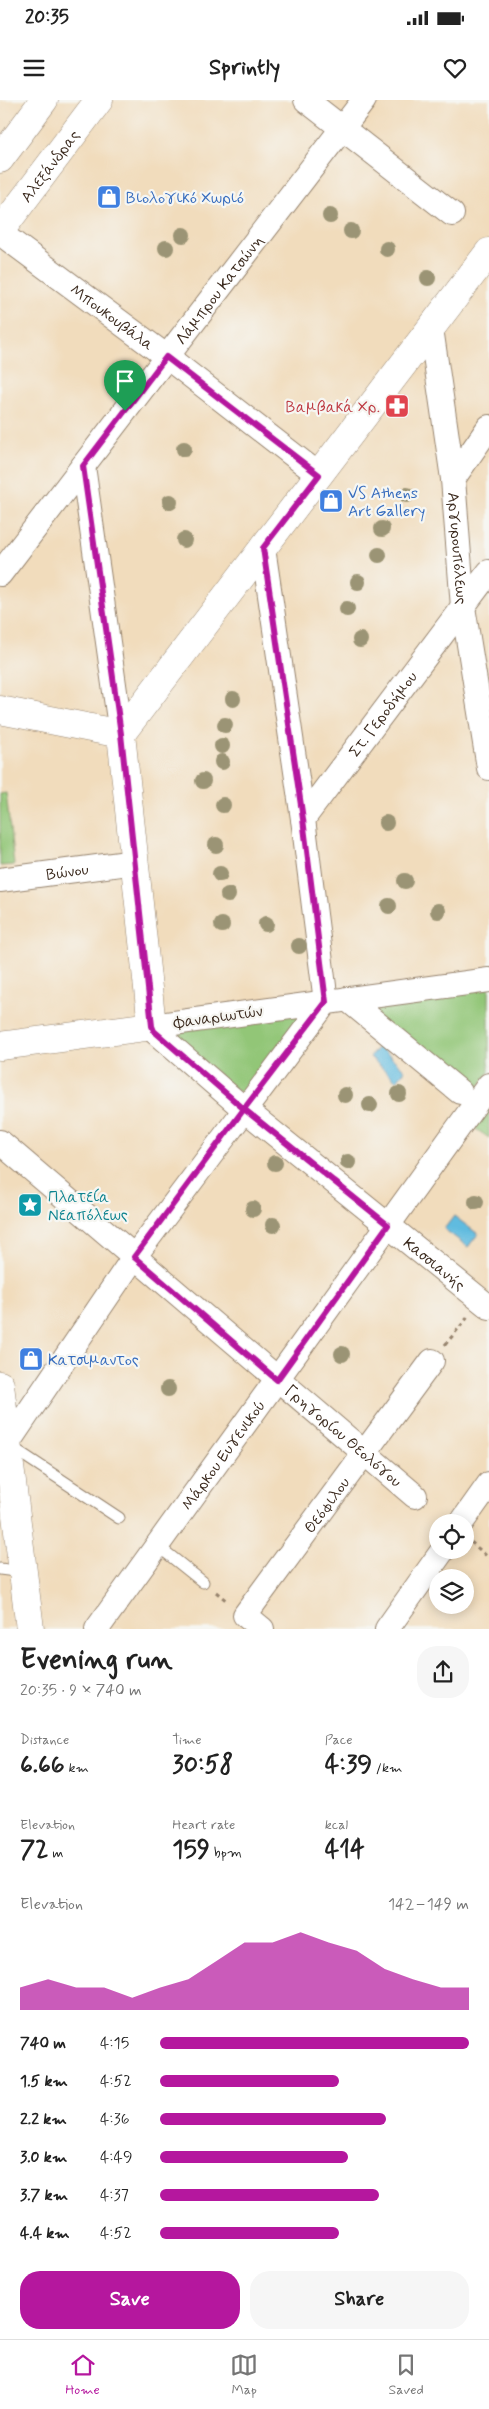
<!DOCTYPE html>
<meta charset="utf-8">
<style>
body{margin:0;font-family:Mynerve,sans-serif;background:#f6f6f6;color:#222;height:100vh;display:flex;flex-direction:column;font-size:19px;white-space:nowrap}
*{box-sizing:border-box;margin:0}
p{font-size:16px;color:#767676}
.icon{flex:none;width:28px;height:28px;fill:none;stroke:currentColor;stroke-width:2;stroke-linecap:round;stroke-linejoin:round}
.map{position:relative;height:1529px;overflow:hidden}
.side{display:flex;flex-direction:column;background:#fff;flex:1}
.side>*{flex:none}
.buttons{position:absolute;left:429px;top:1414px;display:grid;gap:10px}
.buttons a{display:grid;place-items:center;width:45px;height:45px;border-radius:50%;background:#fff;box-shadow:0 2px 12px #0003;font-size:25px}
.pin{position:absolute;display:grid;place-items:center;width:42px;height:42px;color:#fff;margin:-51px -21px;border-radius:50% 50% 50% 0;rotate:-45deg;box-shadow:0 0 5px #0007}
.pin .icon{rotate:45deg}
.round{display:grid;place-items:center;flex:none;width:52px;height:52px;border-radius:20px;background:#f6f6f6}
.overview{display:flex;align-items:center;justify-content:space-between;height:85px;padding:0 20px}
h1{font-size:28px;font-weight:700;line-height:38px}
.figures{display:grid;grid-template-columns:repeat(3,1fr);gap:8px;height:85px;padding:5px 20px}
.figures div{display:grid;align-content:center}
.figures b{font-size:25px;font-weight:700}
.figures small{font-size:14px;font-weight:400}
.figures p{font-size:14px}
.chart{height:140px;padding:10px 20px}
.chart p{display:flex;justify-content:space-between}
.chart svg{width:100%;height:90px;margin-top:5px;fill:#b5179e;opacity:.7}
.primary-button{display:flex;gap:10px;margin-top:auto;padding:10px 20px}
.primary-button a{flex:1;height:58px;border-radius:20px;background:#b5179e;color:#fff;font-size:20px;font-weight:700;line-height:58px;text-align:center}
.primary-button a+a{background:#f6f6f6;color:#222}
ul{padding:0 20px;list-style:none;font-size:16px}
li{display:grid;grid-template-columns:80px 60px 1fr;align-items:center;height:38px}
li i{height:12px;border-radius:6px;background:#b5179e}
.status{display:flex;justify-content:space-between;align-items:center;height:35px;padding:0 25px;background:#fff;direction:ltr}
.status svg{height:14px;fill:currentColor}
header{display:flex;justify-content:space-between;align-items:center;height:65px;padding:0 20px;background:#fff;font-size:22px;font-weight:700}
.tabs{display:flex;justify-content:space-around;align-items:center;height:70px;border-top:1px solid #e0e0e0;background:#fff;font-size:14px;color:#767676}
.tabs a{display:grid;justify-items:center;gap:2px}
.tabs .on{color:#b5179e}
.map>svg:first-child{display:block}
.green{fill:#92c677;stroke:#66784a}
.water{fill:#61bbdf;stroke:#4e727e}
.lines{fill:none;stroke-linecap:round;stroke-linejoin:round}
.lane-casing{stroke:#96836d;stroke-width:13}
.street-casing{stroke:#96836d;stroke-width:26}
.secondary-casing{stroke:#96836d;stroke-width:29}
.primary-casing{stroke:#96836d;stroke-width:29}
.path{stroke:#96836d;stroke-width:3;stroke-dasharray:4 4;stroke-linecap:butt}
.lane{stroke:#fff;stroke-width:11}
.street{stroke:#fff;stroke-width:24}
.secondary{stroke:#fff;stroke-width:28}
.primary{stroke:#fff;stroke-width:28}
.tree{fill:#9b9474}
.route-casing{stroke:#fff;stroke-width:10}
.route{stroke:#b5179e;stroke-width:6}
.labels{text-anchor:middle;stroke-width:4.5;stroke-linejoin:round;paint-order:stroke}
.street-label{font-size:16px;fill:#3b2a1e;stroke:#f6f6f2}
.shop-label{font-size:16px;fill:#366cbe;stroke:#f6f6f2;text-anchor:start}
.health-label{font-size:16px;fill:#be3a42;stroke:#f6f6f2;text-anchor:end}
.culture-label{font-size:16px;fill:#0d838f;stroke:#f6f6f2;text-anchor:start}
</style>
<div class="status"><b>20:35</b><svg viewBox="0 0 49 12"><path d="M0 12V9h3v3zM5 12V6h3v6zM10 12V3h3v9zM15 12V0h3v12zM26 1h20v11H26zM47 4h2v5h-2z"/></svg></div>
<header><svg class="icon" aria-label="menu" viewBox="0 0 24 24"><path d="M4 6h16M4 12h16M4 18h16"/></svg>Sprintly<svg class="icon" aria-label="heart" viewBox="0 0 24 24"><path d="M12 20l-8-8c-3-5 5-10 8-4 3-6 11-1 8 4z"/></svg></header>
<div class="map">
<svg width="489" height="1529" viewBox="0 0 489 1529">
<rect width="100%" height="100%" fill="#f6f6f2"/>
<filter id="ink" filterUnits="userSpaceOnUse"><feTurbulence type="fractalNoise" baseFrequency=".02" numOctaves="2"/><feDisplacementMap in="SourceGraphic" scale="10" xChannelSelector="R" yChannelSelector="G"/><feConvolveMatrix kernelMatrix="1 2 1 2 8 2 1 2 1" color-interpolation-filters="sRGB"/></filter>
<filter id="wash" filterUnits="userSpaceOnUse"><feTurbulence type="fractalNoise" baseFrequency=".0096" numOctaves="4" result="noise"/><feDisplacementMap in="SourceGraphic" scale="20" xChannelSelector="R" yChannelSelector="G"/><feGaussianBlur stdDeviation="1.12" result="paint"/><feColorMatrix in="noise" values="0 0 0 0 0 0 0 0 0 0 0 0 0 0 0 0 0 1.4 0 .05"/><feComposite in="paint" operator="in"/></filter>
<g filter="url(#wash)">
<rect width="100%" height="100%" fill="#f1dcbc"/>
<path class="green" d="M6,693L14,765L0,766V694Z
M489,886V972L471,997L358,903Z
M308,910L240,993L168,931Z
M489,1003V1038L473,1027Z"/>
<path class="water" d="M379,946L405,970L397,981L370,957Z
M454,1116L478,1134L468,1147L444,1129Z"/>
</g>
<g filter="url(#ink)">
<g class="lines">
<defs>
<path id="lane" d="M10,1346L119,1418
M158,1446L203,1482
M0,1469L23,1472"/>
<g id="street">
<path d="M306,0L452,114"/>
<path id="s1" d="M0,133L167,257L319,375"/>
<path id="s2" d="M431,228L453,379L463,507L489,668"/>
<path d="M83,366L121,634"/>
<path d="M453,379L489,327"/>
<path d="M263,448L303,719L326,902"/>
<path id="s3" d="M0,474L364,0"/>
<path id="s4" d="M303,719L489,472"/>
<path id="s5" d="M0,780L135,762"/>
<path id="s6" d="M489,880L152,926L154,931L244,1009L489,1207"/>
<path d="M347,899L460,992"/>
<path id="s7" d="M0,1042L415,1396"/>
<path d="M0,1345L7,1344L134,1157L326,902"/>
<path d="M462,1422L489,1384"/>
<path id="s8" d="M97,1529L489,985"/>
<path id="s9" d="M262,1529L245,1515L432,1261"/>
<path d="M387,1529L443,1450"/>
</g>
<path id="secondary" d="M0,610L121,634
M121,634L489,152
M0,946L152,926L121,634
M0,1285L30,1529"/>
<g id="primary">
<path d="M0,59L44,0"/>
<path id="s10" d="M0,131L99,0"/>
</g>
</defs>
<use href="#lane" class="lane-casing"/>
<use href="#street" class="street-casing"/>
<use href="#secondary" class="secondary-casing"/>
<use href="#primary" class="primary-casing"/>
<path class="path" d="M445,1245L468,1217
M471,1442L489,1458
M216,1492L227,1501"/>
<use href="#lane" class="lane"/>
<use href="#street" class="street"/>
<use href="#secondary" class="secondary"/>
<use href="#primary" class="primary"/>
</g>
<g class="tree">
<circle cx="330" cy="116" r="8"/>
<circle cx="351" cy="131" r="8"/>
<circle cx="183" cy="135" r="8"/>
<circle cx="166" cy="148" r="8"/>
<circle cx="387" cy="149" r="8"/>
<circle cx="428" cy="178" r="8"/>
<circle cx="184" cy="349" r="8"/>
<circle cx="407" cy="395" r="8"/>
<circle cx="170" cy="402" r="8"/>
<circle cx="382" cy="429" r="8"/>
<circle cx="184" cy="440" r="8"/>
<circle cx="379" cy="455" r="8"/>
<circle cx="358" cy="482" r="8"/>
<circle cx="347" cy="509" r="8"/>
<circle cx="360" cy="540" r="8"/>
<circle cx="233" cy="599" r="8"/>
<circle cx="225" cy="625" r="8"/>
<circle cx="222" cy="646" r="8"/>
<circle cx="222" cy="662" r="8"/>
<circle cx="203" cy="681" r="8"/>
<circle cx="223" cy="705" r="8"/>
<circle cx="386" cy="723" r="8"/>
<circle cx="216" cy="745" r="8"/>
<circle cx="220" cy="774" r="8"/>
<circle cx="405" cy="781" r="8"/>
<circle cx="228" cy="795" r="8"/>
<circle cx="389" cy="806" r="8"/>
<circle cx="438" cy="811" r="8"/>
<circle cx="266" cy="824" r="8"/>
<circle cx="222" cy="825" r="8"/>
<circle cx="299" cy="846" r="8"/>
<circle cx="399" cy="994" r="8"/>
<circle cx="345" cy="995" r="8"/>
<circle cx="370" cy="1005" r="8"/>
<circle cx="348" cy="1062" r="8"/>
<circle cx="275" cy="1063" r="8"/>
<circle cx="476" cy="1102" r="8"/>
<circle cx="253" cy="1109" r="8"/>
<circle cx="273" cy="1125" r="8"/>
<circle cx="342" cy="1254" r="8"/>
<circle cx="168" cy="1289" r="8"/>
</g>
</g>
<g class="lines" filter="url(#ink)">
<defs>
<path id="route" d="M125,311L83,366L121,634L152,926L154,931L244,1009L134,1157L277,1280L388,1125L244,1009L326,902L303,719L263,448L319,375L166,257L125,311"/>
</defs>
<use href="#route" class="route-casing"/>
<use href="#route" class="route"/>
</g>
<defs>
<symbol id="shop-square" viewBox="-11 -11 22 22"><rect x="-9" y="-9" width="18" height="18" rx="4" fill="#3f7fe0" stroke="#f6f6f2"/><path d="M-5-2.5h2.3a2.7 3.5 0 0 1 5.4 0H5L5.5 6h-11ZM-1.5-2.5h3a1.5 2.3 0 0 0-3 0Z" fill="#fff"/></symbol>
<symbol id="pharmacy-square" viewBox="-11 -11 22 22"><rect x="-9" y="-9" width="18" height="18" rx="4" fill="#e0444e" stroke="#f6f6f2"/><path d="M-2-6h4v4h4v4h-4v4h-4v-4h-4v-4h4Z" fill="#fff"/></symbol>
<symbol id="sight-square" viewBox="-11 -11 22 22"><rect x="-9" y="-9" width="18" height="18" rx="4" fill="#0f9aa8" stroke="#f6f6f2"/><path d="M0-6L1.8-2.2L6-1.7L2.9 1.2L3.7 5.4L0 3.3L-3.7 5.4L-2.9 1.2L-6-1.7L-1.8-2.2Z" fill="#fff"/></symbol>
</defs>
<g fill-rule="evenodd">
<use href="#shop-square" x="95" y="83" width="28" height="28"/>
<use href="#pharmacy-square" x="383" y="292" width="28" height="28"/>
<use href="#shop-square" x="317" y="387" width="28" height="28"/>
<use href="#sight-square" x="16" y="1091" width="28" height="28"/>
<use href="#shop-square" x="17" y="1245" width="28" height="28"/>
</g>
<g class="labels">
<g class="street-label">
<text dy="6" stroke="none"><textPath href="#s10" startOffset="82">Αλεξάνδρας</textPath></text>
<text dy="6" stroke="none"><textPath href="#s3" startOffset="359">Λάμπρου Κατσώνη</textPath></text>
<text dy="6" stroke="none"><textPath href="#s1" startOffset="140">Μπουκουβάλα</textPath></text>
<text dy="6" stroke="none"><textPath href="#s2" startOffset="222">Αργυρουπόλεως</textPath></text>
<text dy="6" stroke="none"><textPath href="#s4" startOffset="132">Στ. Γεροδήμου</textPath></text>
<text dy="6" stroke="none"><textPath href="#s5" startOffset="68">Βώνου</textPath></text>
<text transform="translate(218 916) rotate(-8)" y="6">Φαναριωτών</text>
<text dy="6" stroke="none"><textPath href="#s6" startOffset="710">Κασσιανής</textPath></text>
<text dy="6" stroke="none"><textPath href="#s7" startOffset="452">Γρηγορίου Θεολόγου</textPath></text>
<text dy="6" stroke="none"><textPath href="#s8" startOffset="215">Μάρκου Ευγενικού</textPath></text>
<text dy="6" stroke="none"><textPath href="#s9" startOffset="159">Θεόφιλου</textPath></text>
</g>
<g class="shop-label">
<text x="126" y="103">Βιολογικό Χωριό</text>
<text x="348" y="398">VS Athens<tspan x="348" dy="18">Art Gallery</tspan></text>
<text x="48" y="1265">Κατσιμαντος</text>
</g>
<g class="health-label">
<text x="380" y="312">Βαμβακά Χρ.</text>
</g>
<g class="culture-label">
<text x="48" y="1102">Πλατεία<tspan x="48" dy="18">Νεαπόλεως</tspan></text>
</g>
</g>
</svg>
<div class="buttons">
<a><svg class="icon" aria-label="locate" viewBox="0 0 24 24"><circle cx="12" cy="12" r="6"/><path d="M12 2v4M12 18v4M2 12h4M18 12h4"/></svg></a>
<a><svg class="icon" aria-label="layers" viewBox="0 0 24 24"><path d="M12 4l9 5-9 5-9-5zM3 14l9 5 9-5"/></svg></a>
</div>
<div class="pin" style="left:125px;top:311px;background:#1e9e55"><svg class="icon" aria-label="arrive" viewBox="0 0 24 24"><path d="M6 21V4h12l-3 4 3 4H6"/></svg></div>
</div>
<section class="side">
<div class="overview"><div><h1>Evening run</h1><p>20:35 · 9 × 740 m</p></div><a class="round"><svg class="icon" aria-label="share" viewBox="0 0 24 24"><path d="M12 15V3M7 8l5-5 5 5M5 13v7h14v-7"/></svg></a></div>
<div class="figures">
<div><p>Distance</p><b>6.66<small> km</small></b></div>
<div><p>Time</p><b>30:58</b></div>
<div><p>Pace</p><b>4:39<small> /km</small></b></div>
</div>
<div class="figures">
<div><p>Elevation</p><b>72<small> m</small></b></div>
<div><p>Heart rate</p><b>159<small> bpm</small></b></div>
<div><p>kcal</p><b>414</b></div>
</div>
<div class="chart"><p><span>Elevation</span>142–149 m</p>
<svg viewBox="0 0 160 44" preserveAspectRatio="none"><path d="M0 44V33L10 29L20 33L30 33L40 38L50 33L60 29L70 20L80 11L90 11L100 6L110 11L120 15L130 24L140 29L150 33L160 33V44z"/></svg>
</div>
<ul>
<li><b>740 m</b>4:15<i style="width:100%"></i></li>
<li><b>1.5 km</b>4:52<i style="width:58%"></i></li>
<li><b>2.2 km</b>4:36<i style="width:73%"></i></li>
<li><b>3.0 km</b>4:49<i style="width:61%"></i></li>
<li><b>3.7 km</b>4:37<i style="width:71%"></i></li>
<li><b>4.4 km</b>4:52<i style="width:58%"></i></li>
</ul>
<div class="primary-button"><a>Save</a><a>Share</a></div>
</section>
<nav class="tabs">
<a class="on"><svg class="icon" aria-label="home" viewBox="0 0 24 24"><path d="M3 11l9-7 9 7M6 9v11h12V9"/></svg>Home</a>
<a><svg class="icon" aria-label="map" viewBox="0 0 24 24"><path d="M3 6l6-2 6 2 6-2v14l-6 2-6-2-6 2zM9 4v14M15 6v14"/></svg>Map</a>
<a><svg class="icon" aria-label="saved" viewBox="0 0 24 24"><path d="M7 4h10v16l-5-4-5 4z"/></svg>Saved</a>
</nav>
